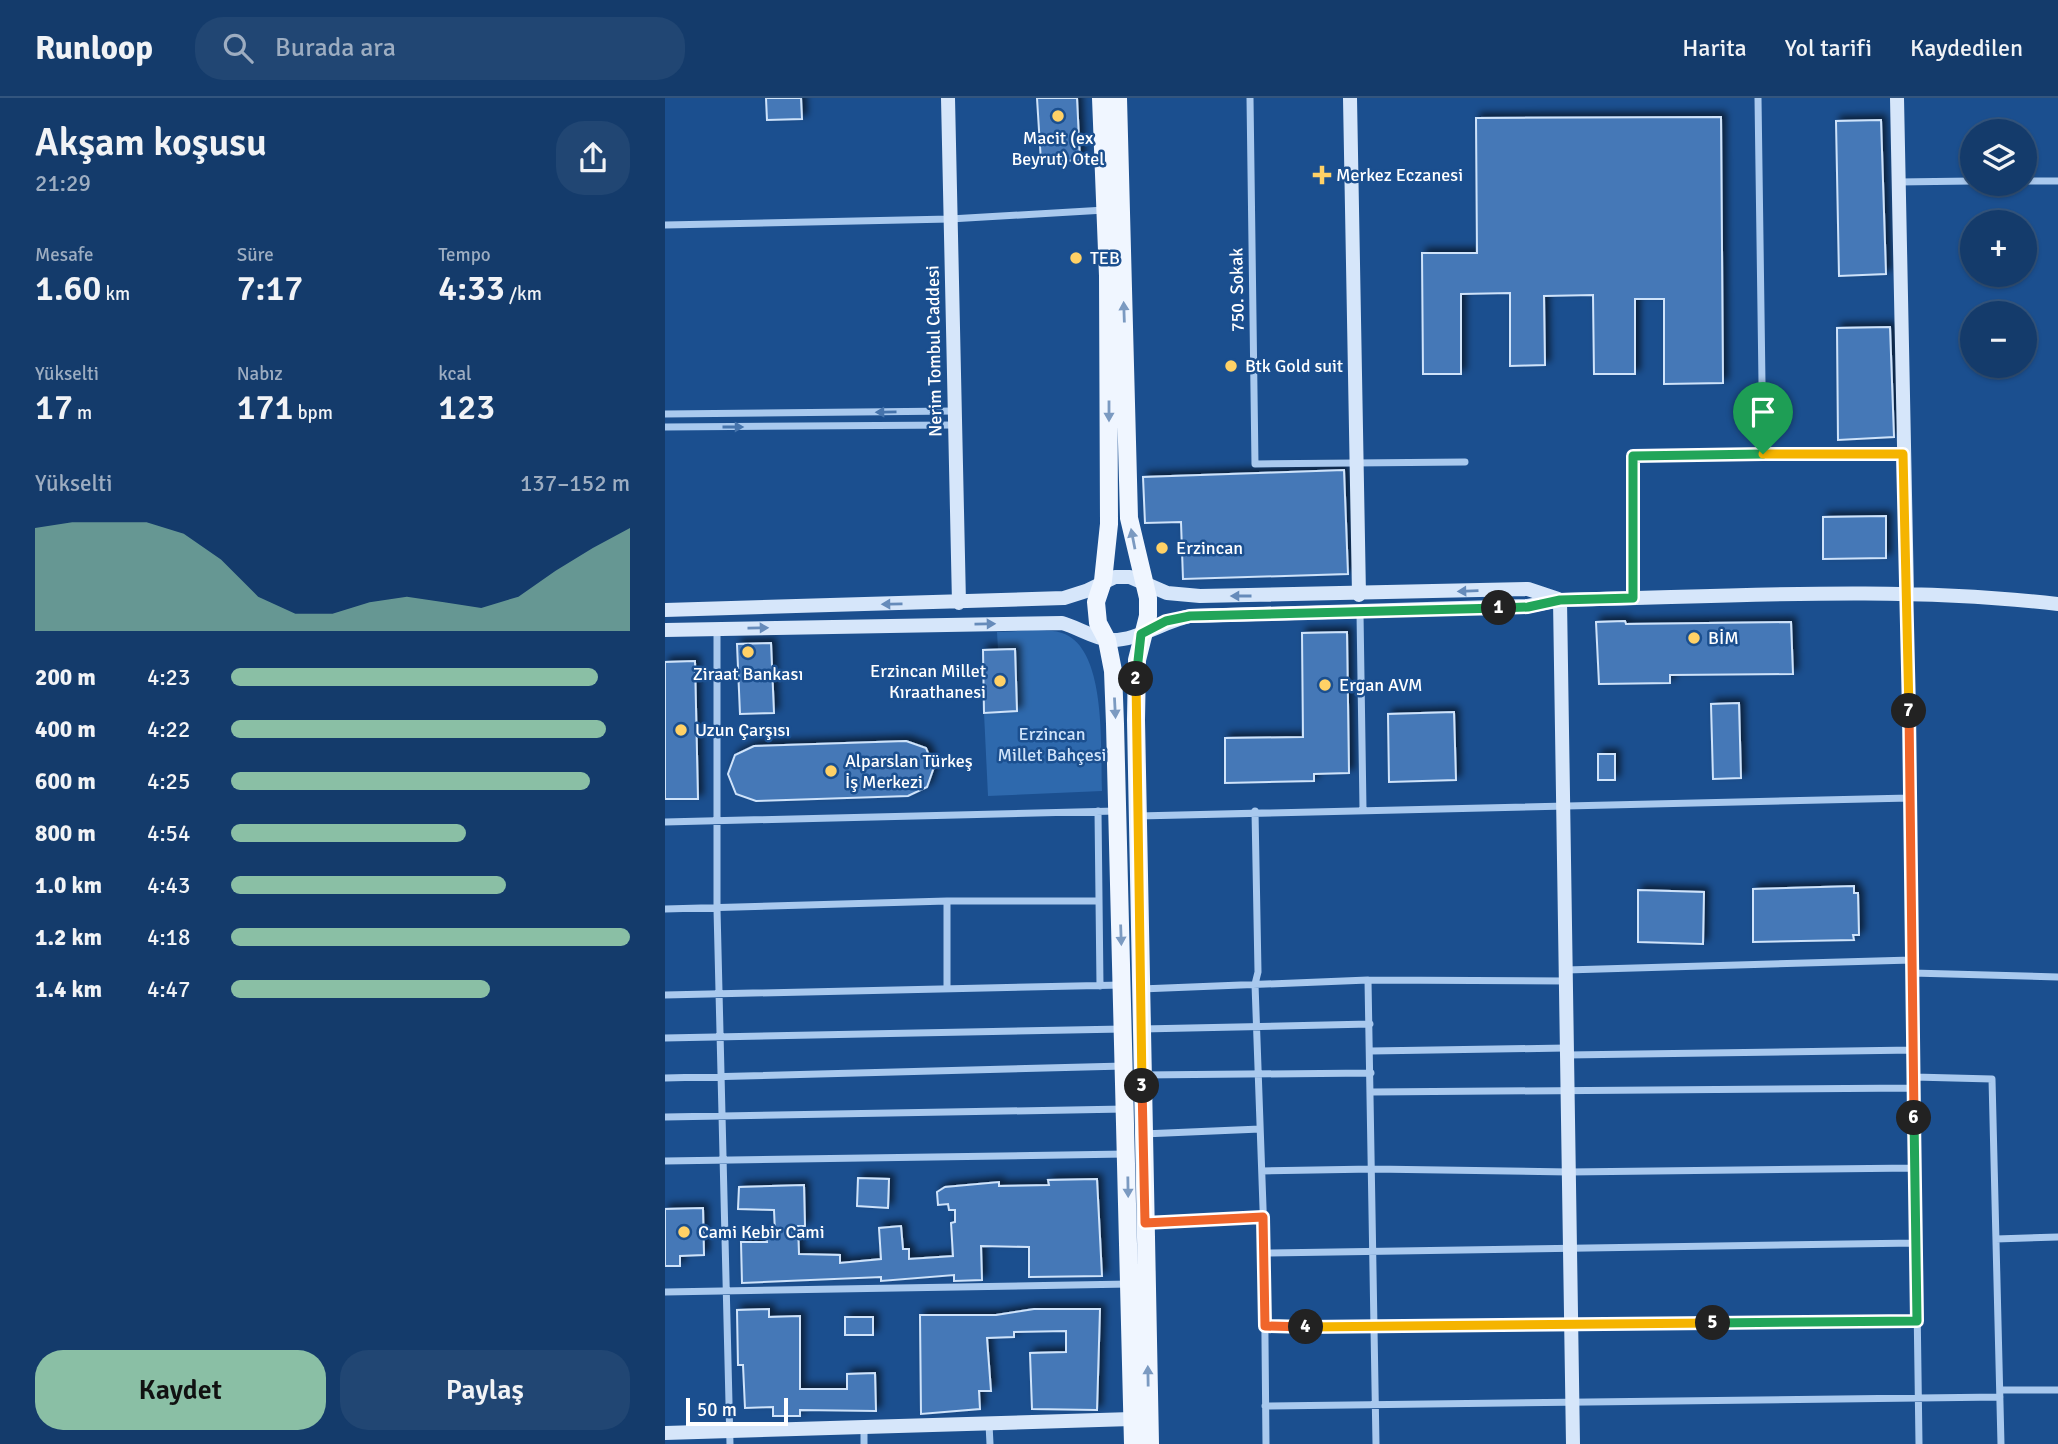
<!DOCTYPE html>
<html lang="tr">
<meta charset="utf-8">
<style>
body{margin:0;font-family:Signika,sans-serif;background:#214673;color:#f1f3f6;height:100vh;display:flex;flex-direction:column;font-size:26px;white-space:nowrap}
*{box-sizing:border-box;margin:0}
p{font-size:23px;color:#9dadc1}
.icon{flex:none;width:38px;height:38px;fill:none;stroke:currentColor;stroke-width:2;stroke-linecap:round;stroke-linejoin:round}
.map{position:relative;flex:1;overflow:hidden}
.sheet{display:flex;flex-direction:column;background:#143b6b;width:665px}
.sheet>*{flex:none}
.fabs{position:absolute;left:1295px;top:21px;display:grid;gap:14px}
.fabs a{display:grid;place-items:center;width:77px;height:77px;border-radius:50%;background:#143b6b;box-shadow:0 2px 5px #0004,0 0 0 2px #33557e;font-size:35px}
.scale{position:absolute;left:21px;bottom:18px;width:102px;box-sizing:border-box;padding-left:7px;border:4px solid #fff;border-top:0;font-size:19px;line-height:24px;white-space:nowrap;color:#fff;-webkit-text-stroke:5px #1b4f8f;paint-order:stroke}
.pin{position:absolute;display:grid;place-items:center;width:60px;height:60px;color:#fff;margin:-72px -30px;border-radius:50% 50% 50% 0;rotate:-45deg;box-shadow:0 0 7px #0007}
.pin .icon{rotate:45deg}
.km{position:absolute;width:35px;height:35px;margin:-18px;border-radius:50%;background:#222;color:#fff;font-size:19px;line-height:35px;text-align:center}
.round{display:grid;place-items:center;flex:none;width:74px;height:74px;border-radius:28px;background:#214673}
.headline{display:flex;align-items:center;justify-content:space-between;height:119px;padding:0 35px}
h1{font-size:38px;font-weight:600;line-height:52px}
.figures{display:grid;grid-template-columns:repeat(3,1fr);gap:10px;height:119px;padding:7px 35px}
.figures div{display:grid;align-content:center}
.figures b{font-size:35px;font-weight:600}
.figures small{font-size:19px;font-weight:400}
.figures p{font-size:19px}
.chart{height:196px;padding:14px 35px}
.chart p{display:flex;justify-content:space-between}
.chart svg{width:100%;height:126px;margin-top:7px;fill:#8abfa5;opacity:.7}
.action{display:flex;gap:14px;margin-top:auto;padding:14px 35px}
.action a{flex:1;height:80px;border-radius:28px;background:#8abfa5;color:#111;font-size:28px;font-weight:600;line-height:80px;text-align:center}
.action a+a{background:#214673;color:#f1f3f6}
ul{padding:0 35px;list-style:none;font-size:23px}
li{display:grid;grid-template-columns:112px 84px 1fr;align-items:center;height:52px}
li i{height:18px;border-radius:9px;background:#8abfa5}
header{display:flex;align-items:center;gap:42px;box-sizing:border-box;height:98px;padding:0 35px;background:#143b6b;border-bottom:2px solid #33557e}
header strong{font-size:33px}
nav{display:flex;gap:38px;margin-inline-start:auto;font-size:24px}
.search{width:490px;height:63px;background:#214673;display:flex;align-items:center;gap:18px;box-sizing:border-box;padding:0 24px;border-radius:28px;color:#9dadc1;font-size:26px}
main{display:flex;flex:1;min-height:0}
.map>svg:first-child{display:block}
.green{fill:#2e69ad}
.building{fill:#4478b7;stroke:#cfe3fa;stroke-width:2;filter:url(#shadow)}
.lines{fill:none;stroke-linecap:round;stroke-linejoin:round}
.street{stroke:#a9c9ee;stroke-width:7}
.secondary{stroke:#d6e6fa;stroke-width:14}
.primary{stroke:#f0f6ff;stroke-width:18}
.oneway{fill:#7b9ac1}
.oneway2{fill:#4674ac}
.oneway3{fill:#668bba}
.split-1-casing{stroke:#fff;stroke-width:14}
.split-2-casing{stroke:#fff;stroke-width:14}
.split-3-casing{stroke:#fff;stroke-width:14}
.split-4-casing{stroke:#fff;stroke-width:14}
.split-5-casing{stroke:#fff;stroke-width:14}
.split-6-casing{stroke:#fff;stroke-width:14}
.split-7-casing{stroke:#fff;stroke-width:14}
.split-8-casing{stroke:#fff;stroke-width:14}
.split-1{stroke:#22a559;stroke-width:9}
.split-2{stroke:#22a559;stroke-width:9}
.split-3{stroke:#f5b400;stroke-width:9}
.split-4{stroke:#f0652b;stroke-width:9}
.split-5{stroke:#f5b400;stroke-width:9}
.split-6{stroke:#22a559;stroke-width:9}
.split-7{stroke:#f0652b;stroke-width:9}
.split-8{stroke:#f5b400;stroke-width:9}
.poi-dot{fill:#ffd166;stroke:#1b4f8f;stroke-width:2.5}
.labels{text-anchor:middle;stroke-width:5;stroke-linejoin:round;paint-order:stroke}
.poi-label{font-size:18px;fill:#fff;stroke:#1b4f8f;text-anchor:start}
.street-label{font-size:18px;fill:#fff;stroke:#1b4f8f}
.park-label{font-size:18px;fill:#cfe3fa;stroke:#1b4f8f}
</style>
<header>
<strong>Runloop</strong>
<div class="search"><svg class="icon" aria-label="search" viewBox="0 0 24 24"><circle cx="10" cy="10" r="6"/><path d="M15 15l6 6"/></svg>Burada ara</div>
<nav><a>Harita</a><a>Yol tarifi</a><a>Kaydedilen</a></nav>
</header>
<main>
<section class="sheet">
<div class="headline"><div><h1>Akşam koşusu</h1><p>21:29</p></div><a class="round"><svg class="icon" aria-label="share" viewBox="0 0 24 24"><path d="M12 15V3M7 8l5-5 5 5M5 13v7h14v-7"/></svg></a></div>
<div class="figures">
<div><p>Mesafe</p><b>1.60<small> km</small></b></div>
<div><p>Süre</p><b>7:17</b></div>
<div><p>Tempo</p><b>4:33<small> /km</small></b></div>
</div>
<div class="figures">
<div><p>Yükselti</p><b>17<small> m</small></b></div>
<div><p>Nabız</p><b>171<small> bpm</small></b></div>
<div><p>kcal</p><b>123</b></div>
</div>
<div class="chart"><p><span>Yükselti</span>137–152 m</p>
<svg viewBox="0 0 160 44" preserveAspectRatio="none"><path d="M0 44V8L10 6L20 6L30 6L40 10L50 19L60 32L70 38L80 38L90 34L100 32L110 34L120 36L130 32L140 23L150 15L160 8V44z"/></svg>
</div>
<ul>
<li><b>200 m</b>4:23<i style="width:92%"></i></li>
<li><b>400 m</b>4:22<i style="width:94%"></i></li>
<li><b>600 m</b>4:25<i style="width:90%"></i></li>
<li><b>800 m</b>4:54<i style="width:59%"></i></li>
<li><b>1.0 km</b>4:43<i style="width:69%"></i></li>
<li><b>1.2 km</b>4:18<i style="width:100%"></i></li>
<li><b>1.4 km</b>4:47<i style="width:65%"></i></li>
</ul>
<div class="action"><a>Kaydet</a><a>Paylaş</a></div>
</section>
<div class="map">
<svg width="1393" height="1346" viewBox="0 0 1393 1346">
<defs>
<filter id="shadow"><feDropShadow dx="4.5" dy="-4.5" stdDeviation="3.5" flood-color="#0009"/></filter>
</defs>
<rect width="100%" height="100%" fill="#1b4f8f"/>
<path class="green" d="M332,534C351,534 379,529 397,535C443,550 435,653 437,693L323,698L319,615L352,613L333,552Z"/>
<path class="building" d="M101,0H136L137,21L102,22Z
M372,0H412L415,62L376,64Z
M1056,19L1058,285L999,286V201H970V276H929L928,197L879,198L880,267L845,268V195L796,196V276H758L757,155H812L811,20Z
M1216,22L1221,176L1174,178L1171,23Z
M1225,229L1229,339L1173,342L1172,230Z
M679,372L683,476L518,481L516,424L480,425L478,379Z
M1221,418V460L1158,461V419Z
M960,523L961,526L1126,524L1128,576L1005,577V585L934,586L931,524Z
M682,534L684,675L649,676V683L560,685V640L638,639L637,535Z
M106,545L109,615L75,616L72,546Z
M350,551L352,613L319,615L318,552Z
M30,563L33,701H0V564Z
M1074,605L1076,680L1048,681L1046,606Z
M789,614L791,682L724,684L723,616Z
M241,643L261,650L269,669L262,689L243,698L91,703L71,696L63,676L70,657L89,648Z
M933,656H950V682H933Z
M1189,788V795H1193L1194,837H1188L1189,842L1088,844V791Z
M973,792L1039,794L1038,846L973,844Z
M193,1080L224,1081L223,1110L192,1108Z
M432,1081L437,1178L364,1179V1149L316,1148L317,1182L289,1183V1177L216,1183V1179L77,1185L76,1144H102L101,1134H110L109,1112L73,1111L74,1089L139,1087L140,1128H133L134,1156L175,1157V1165L216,1161L214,1130L236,1128L238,1151H244V1161L288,1158L286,1125L290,1124V1112H284L283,1106L273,1107L272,1094L280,1089L334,1084V1088L384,1087L383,1082Z
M38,1110L39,1157L15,1158V1168H0V1111Z
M104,1211V1219L135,1218V1291H182V1276L210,1275L211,1313L135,1312V1318H108V1309L80,1310L78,1267H73L72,1212Z
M369,1211H435L432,1312L367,1311L365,1255L401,1254V1233L349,1234V1239L322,1240L326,1293H314L315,1311L256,1316L255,1217H331Z
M180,1219H208V1237H180Z"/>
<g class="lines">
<path class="street" d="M585,0L590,366L800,364
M1093,0L1098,356
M1360,83H1393
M1233,84L1307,83
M0,127L285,121L440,112
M0,316L289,313
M0,329L290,327
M1242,496L1254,1346
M968,500V358L1238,356
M695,515L698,711
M52,531V811L65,1346
M433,713L435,888
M590,713L593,874L590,886L599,1137L601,1346
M473,718L1245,700
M0,724L451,713
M282,803V891
M0,811L282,803H434
M901,872L1247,862
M1247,875L1393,879
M703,882L711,1346
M476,891L703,882L901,883
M0,897L457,887
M477,931L705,926
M0,940L458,931
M706,953L901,950
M902,957L1249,952
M477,977L706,975
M1249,979L1327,981L1336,1346
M0,980L459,968
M707,994L1249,990
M0,1019L460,1011
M478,1036L595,1031
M0,1063L461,1056
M597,1073L708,1071L904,1074L1250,1070
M480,1125L598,1119
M1331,1141L1393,1139
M599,1155L1251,1145
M0,1194L465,1186
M600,1228L710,1230L1252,1223
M1335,1292H1393
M600,1308L1335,1299
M324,1326L325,1346
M199,1330V1346"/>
<path class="secondary" d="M283,0L294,505
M685,0L694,497
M1232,0L1242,496
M895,502L908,1346
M0,512L399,500L421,493L450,479H465L502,495L535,498L863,491L893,501
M0,532L397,525C412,529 430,541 445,542C469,544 500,523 525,518L863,508L895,502C1060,499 1228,487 1393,506
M0,1335L467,1321"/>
<path class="primary" d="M436,0L443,178L444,426L438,483L431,504L433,525L442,542L448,573L450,626L468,1346
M453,0L464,420L483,500V518L472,562L471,622L485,1346"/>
</g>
<defs><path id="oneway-solid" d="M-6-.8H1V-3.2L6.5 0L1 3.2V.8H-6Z" transform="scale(1.75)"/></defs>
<g class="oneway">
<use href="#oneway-solid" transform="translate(459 214) rotate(-92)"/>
<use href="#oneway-solid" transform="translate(444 313) rotate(90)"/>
<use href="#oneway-solid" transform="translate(468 441) rotate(-101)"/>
<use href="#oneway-solid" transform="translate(450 610) rotate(87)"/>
<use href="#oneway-solid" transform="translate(456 837) rotate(88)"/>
<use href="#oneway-solid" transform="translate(463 1089) rotate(89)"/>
<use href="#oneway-solid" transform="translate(483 1278) rotate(-91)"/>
</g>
<g class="oneway2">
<use href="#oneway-solid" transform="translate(221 314) rotate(179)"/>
<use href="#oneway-solid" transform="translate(68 329)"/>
</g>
<g class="oneway3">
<use href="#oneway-solid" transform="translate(803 493) rotate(178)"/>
<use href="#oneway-solid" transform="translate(576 498) rotate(180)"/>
<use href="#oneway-solid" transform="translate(227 506) rotate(179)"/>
<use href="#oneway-solid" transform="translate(320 526) rotate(-1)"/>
<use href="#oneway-solid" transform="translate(93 530) rotate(-1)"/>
</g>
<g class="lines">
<defs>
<path id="split-1" d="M834,510L863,509L895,502L968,500V358L1098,356"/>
<path id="split-2" d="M471,581L476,536L501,523L525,518L834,510"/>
<path id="split-3" d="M471,581L477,988"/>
<path id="split-4" d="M477,988L480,1125L598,1119L600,1228L641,1229"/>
<path id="split-5" d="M641,1229L1048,1225"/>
<path id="split-6" d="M1048,1225L1252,1223L1249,1020"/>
<path id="split-7" d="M1244,613L1249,1020"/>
<path id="split-8" d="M1098,356H1238L1244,613"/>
</defs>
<use href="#split-1" class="split-1-casing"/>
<use href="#split-2" class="split-2-casing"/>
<use href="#split-3" class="split-3-casing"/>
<use href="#split-4" class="split-4-casing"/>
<use href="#split-5" class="split-5-casing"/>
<use href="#split-6" class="split-6-casing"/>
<use href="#split-7" class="split-7-casing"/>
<use href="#split-8" class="split-8-casing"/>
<use href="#split-1" class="split-1"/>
<use href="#split-2" class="split-2"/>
<use href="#split-3" class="split-3"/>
<use href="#split-4" class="split-4"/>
<use href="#split-5" class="split-5"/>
<use href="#split-6" class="split-6"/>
<use href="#split-7" class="split-7"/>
<use href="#split-8" class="split-8"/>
</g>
<g class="poi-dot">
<circle cx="393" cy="18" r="7"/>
<path d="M653.5 66.5h7v7h7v7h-7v7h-7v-7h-7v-7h7z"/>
<circle cx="411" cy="160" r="7"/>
<circle cx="566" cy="268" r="7"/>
<circle cx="497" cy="450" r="7"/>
<circle cx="1029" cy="540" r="7"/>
<circle cx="83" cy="554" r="7"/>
<circle cx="335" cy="583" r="7"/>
<circle cx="660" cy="587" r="7"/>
<circle cx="16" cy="632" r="7"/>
<circle cx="166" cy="673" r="7"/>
<circle cx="19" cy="1134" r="7"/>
</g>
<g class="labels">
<g class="poi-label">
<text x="393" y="46" text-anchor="middle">Macit (ex<tspan x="393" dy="21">Beyrut) Otel</tspan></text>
<text x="671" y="83">Merkez Eczanesi</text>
<text x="425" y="166">TEB</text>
<text x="580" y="274">Btk Gold suit</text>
<text x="511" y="456">Erzincan</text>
<text x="1043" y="546">BİM</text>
<text x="321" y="579" text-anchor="end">Erzincan Millet<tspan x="321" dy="21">Kıraathanesi</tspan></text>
<text x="83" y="582" text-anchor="middle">Ziraat Bankası</text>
<text x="674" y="593">Ergan AVM</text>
<text x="30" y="638">Uzun Çarşısı</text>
<text x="180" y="669">Alparslan Türkeş<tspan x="180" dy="21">İş Merkezi</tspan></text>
<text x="33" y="1140">Cami Kebir Cami</text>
</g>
<g class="street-label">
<text transform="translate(572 192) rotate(-91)" y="6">750. Sokak</text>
<text transform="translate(269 253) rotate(-91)" y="6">Nerim Tombul Caddesi</text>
</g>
<g class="park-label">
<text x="387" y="642">Erzincan<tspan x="387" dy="21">Millet Bahçesi</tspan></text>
</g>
</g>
</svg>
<div class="fabs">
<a><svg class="icon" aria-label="layers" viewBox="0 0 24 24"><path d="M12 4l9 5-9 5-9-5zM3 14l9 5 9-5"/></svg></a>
<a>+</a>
<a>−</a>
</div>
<div class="scale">50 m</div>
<div class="pin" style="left:1098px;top:356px;background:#1e9e55"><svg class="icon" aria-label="arrive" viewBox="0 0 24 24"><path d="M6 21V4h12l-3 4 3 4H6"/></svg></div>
<b class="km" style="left:834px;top:510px">1</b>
<b class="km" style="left:471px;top:581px">2</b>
<b class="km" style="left:477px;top:988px">3</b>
<b class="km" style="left:641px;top:1229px">4</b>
<b class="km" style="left:1048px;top:1225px">5</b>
<b class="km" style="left:1249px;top:1020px">6</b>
<b class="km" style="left:1244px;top:613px">7</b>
</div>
</main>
